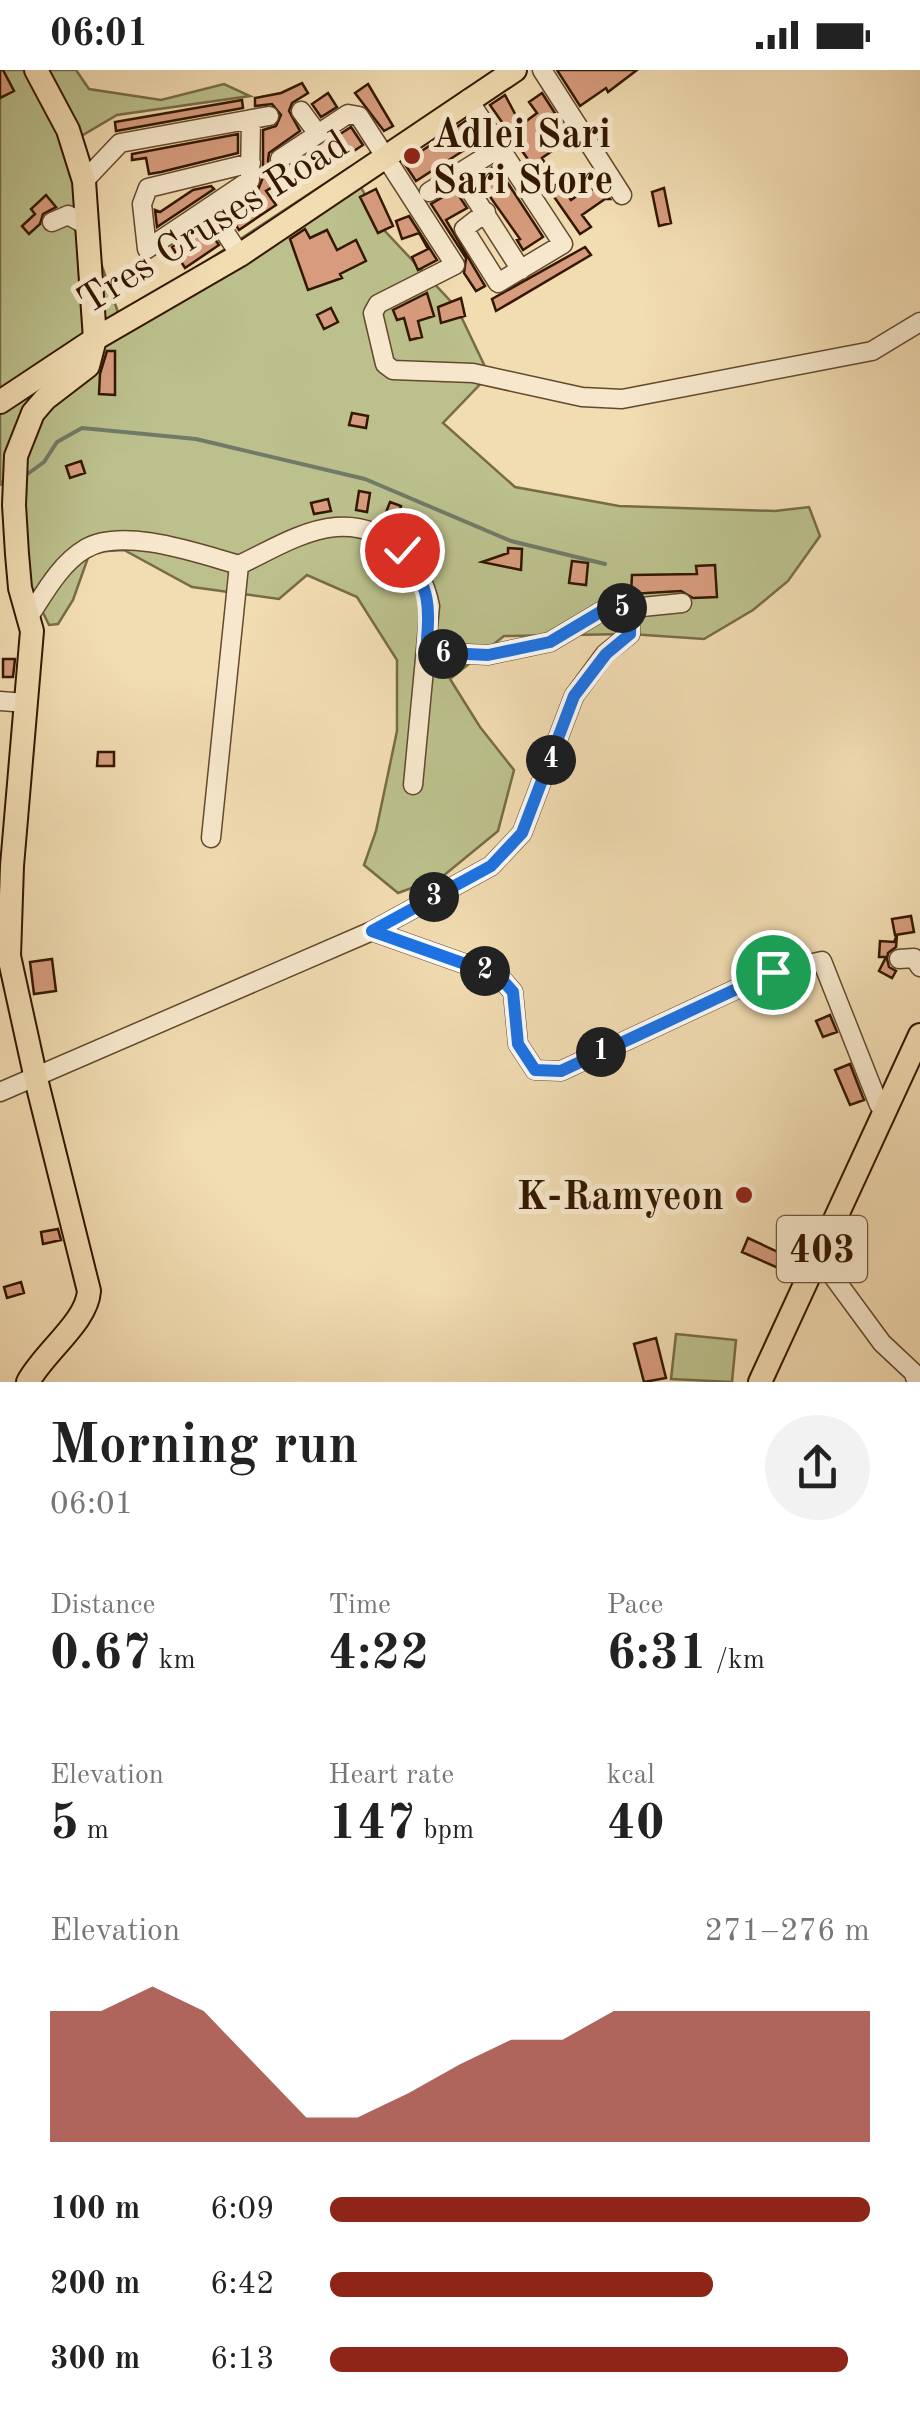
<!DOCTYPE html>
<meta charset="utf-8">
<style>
body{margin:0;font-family:"Old Standard TT",serif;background:#f2f2f2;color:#222;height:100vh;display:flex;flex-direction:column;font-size:38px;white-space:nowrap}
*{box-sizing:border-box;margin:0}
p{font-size:32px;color:#767676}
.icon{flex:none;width:55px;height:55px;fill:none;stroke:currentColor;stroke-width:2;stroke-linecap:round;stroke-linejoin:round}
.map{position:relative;height:1312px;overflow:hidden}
.sheet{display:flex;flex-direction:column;background:#fff;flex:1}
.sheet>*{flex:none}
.pin{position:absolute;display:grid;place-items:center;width:85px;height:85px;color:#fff;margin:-42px;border:5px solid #fff;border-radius:50%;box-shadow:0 2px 10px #0007}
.km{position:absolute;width:50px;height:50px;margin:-25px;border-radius:50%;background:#222;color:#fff;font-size:28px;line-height:50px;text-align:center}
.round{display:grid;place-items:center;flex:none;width:105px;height:105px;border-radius:52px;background:#f2f2f2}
.summary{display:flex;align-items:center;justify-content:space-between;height:170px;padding:0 50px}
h1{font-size:55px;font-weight:700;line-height:75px}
.metrics{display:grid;grid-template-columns:repeat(3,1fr);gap:15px;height:170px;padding:10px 50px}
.metrics div{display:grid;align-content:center}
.metrics b{font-size:50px;font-weight:700}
.metrics small{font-size:28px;font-weight:400}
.metrics p{font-size:28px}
.chart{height:280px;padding:20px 50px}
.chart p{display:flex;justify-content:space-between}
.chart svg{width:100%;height:180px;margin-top:10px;fill:#8f2418;opacity:.7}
ul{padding:0 50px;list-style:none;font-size:32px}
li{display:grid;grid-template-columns:160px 120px 1fr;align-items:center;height:75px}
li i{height:25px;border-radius:12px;background:#8f2418}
.status{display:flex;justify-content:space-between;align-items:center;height:70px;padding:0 50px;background:#fff;direction:ltr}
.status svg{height:28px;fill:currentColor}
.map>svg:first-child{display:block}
.green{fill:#bbc08c;stroke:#776c46;stroke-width:2.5}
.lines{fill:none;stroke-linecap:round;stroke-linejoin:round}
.stream{stroke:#717a68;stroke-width:4}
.building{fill:#d79c7e;stroke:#331700;stroke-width:2.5}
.minor-casing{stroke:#63482c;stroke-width:21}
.major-casing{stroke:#331700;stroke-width:26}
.minor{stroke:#f7e8cd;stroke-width:18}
.major{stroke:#f2dcb2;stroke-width:22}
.route-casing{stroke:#fff;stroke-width:20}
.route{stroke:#1a73e8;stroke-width:12}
.poi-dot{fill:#8f2418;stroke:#f7e8cd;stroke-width:4}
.labels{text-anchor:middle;stroke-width:10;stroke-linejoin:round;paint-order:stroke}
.shield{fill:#f7e8cd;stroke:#6e563e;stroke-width:2.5}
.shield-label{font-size:38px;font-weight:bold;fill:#331700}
.poi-label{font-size:40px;font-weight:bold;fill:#331700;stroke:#f7e8cd;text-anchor:start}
.street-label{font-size:40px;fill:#331700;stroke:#f7e8cd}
</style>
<div class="status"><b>06:01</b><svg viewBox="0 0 49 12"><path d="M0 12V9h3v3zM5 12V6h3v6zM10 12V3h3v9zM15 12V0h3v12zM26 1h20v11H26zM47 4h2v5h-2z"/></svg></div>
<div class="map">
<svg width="920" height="1312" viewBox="0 0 920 1312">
<rect width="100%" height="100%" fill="#f2dcb2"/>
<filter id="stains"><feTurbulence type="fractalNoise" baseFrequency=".002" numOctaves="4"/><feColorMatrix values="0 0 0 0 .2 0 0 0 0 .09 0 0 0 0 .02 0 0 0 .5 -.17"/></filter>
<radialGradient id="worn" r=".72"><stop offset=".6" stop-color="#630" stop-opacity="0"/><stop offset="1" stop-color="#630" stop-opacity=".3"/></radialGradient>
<path class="green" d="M0,0H76L89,19L161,30L224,14L250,26L117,45L78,68L88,156L120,248L350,97L384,160L457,238L489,305L443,353L515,417L619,436L775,441L809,437L820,466L788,511L753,540L704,569L630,564L504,566L450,609L480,657L514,700L498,761L442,807L398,823L364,795L376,761L397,661V590L357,527L307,505L279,529L192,517L124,480L90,482L73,530L58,554L49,555L27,510L23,406L0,412Z
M676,1264L736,1270L732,1312L671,1309Z"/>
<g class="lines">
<path class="stream" d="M26,405L44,392L57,372L82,358L196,369L365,409L511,471L605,494
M0,414L4,413"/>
</g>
<path class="building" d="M0,0H3L14,21L0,28Z
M557,0H637L608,22L606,18L580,36Z
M302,13L308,23L292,33L289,41L300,61L269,83L268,91L272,99L263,98V60L276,56L281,45L272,34L255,36V28L281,23Z
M368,14L393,56L384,61L355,23Z
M328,23L337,37L321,47L312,34Z
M542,23L571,68L542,88L546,95L571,130L588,118L590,121L600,114L610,129H605L582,145L591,157L580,164L490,35L505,25L521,55L537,43L529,32Z
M242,30L243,38L116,61L115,52Z
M467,50L480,70L416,111L404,93Z
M351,57L363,75L346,86L334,68Z
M238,64V83L161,102L149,104L146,88L132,90V84Z
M318,79L322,86L316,91L266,121L276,135L239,160L226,141L258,120L263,107L273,99L286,100Z
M496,95L543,167L523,180L517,170L520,169L476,107Z
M211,116L214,119L157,157L155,140L160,142L193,120Z
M664,118L671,153L659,156L652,122Z
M376,119L393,156L378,163L360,127Z
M455,120L467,138L446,150L485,216L476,221L464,203L466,188L431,134Z
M46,125L56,137L43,144L40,154L29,164L22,156L35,144L31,139Z
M409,146L437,190L418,200L412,187L428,179L419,163L402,169L396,151Z
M205,155L219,175L185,198L172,177Z
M305,159L310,168L327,160L337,180L356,170L366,191L340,204L342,208L308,220L290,169Z
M585,177L591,185L496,241L492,229Z
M427,223L434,246L418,251L422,267L410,270L404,248L397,250L393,240Z
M461,228L465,246L441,253L438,237Z
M331,238L338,252L324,259L317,245Z
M107,281H115V325L99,324L100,304Z
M352,343L368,346L366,358L349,355Z
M81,391L85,403L70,408L66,396Z
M359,421L370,423L367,442L356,440Z
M328,429L331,441L314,444L311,433Z
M390,432L401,436L400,440L418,452L415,456L432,481L423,488L412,475L418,470L394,454L393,457L382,453Z
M508,478L522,479L521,500L482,492L508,483Z
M572,491L588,493L586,515L569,513Z
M715,495L717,527L693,528L681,521L631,524L632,505L697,504L696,496Z
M3,589H15L13,607H3Z
M98,682H114V696H97Z
M911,846L914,862L895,865L892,849Z
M897,865L896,877L888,883L887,889L889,897L896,901L892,908L879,901L886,887H879L880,871L894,872Z
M52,889L56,921L34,924L30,892Z
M830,945L837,962L823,967L816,951Z
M850,994L864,1030L850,1035L835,1000Z
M58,1159L61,1170L43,1174L41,1162Z
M748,1168L791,1188L785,1201L742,1182Z
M21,1212L24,1223L7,1228L4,1217Z
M656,1268L666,1308L644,1312L634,1274Z"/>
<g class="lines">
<defs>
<path id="minor" d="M542,0L622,125
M468,29L563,174L498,213L464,159L486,142
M301,41L318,64
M280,89L348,44L359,46L455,195L378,234L373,243L385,294L393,300L473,303L582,327L622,329L872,281L920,252
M251,93L148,118L142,134L147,179L250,110L251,49
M459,103L521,200
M84,111L120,73L269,46
M429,122L501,77
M209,138L240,185
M52,152L68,145L88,156
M30,545C45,522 61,493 85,479C122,456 200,484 239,495C269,481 302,460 336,457C385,453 421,491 430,536L413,715
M426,582L488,585L550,572L602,541L682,533
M0,631L26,633
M211,768L239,495
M372,861L499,906L513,922L518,974L535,1000L561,1001L773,902L822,891L879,1035L887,1039
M899,889L914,888L920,897
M0,1022L372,861L491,796L522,763L574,626L605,584L630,564L631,536
M818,1186L882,1273L913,1302L917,1312"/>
<path id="major" d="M0,332L95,269L240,185L515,0
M28,1312C44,1282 87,1252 89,1221L36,1009L9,886L12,796L32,561L20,518L17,484L14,435L16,386L33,343L45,329L88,296L95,269L84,111L68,60L36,0
M760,1312L920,965"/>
</defs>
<use href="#minor" class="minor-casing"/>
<use href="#major" class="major-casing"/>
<use href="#minor" class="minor"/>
<use href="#major" class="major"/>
</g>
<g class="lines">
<defs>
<path id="route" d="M402,480C431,519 430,534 426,582L488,585L550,572L602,541L631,536L630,564L606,584L574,626L522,763L491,796L372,861L499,906L513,922L518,974L535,1000L561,1001L773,902"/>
</defs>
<use href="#route" class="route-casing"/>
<use href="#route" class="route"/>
</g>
<g class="poi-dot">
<circle cx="412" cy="86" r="10"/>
<circle cx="744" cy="1125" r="10"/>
</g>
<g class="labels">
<rect class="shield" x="777" y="1146" width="90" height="66" rx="8"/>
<g class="shield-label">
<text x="822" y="1192">403</text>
</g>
<g class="poi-label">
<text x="432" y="77">Adlei Sari<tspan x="432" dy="46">Sari Store</tspan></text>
<text x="724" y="1139" text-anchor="end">K-Ramyeon</text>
</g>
<g class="street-label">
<text transform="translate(212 151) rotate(-32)" y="14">Tres Cruses Road</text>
</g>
</g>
<rect width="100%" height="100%" filter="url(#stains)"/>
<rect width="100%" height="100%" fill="url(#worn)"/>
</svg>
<div class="pin" style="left:773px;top:902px;background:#1e9e55"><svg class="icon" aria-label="arrive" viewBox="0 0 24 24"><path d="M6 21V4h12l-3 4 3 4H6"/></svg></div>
<div class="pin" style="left:402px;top:480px;background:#d93025"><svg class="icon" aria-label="check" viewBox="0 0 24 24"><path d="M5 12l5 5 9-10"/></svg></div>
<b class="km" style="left:601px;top:982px">1</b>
<b class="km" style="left:485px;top:901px">2</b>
<b class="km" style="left:434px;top:827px">3</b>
<b class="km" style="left:551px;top:690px">4</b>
<b class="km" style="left:622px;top:538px">5</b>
<b class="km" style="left:443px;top:584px">6</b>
</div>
<section class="sheet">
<div class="summary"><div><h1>Morning run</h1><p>06:01</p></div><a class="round"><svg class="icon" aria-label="share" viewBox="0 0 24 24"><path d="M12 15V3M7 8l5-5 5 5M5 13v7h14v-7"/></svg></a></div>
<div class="metrics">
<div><p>Distance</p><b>0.67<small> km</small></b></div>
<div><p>Time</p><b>4:22</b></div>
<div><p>Pace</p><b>6:31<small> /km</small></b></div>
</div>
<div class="metrics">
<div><p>Elevation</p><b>5<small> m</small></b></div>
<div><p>Heart rate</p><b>147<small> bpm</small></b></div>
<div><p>kcal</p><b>40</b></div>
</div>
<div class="chart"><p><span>Elevation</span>271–276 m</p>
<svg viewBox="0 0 160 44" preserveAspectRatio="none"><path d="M0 44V12L10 12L20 6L30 12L40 25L50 38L60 38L70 32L80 25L90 19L100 19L110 12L120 12L130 12L140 12L150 12L160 12V44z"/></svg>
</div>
<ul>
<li><b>100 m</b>6:09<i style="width:100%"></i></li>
<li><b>200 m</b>6:42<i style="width:71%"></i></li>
<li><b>300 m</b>6:13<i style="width:96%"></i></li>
</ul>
</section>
